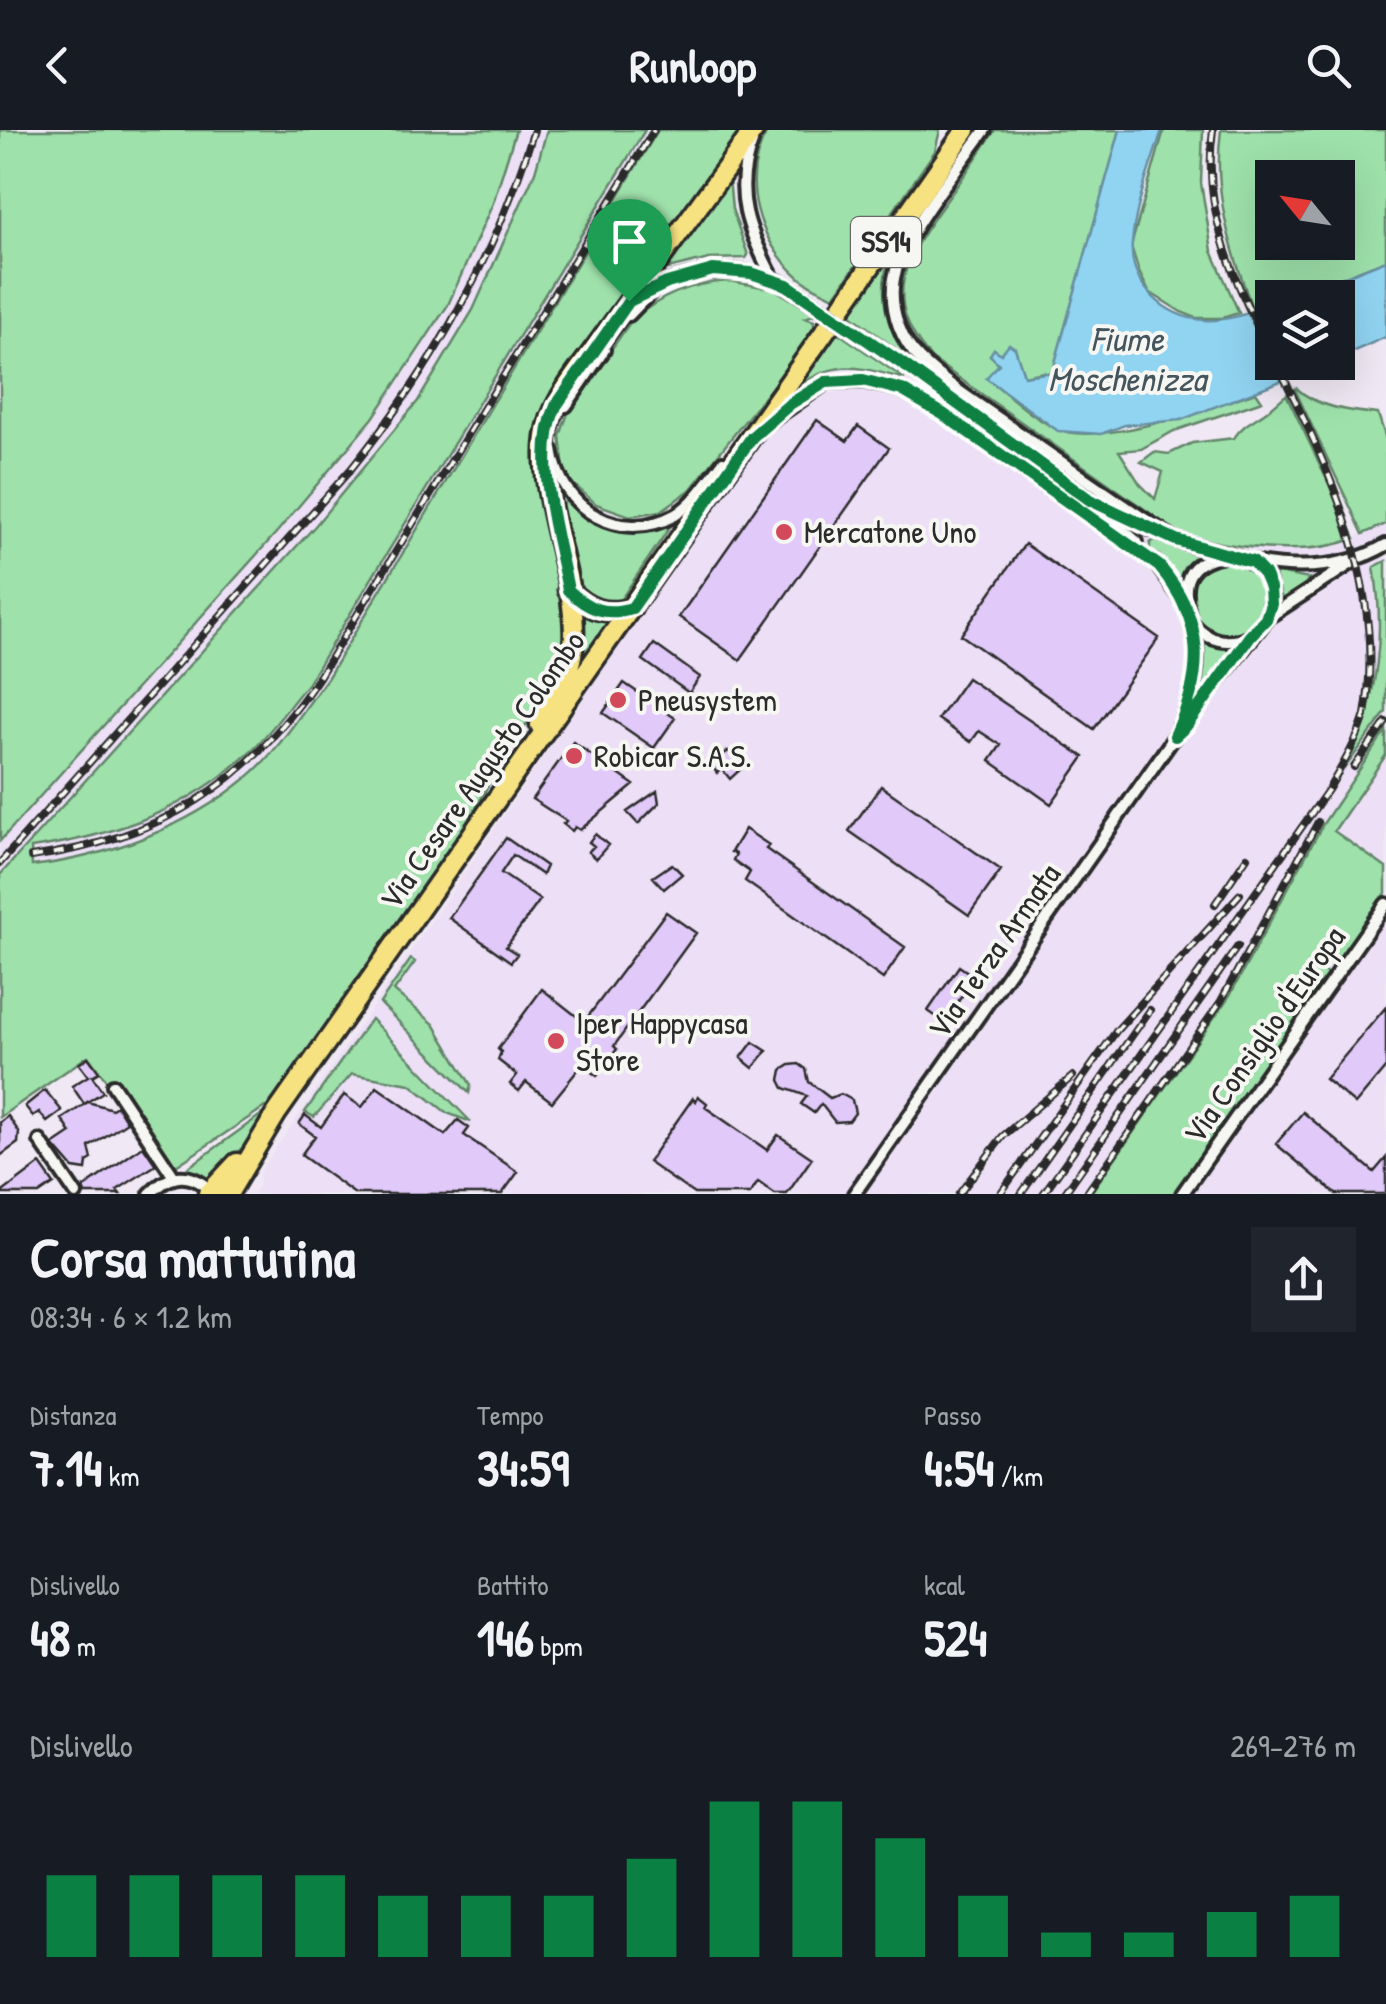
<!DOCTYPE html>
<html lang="it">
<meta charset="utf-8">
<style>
body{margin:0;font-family:"Patrick Hand",sans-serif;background:#20242c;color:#f1f3f6;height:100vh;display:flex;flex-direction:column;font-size:38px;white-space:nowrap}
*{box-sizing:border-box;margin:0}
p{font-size:32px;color:#9ea1a6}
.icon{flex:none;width:55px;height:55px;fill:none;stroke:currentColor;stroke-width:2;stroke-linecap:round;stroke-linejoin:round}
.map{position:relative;height:1064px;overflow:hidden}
.panel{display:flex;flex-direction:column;background:#171b24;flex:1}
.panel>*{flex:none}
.needle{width:65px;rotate:300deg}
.controls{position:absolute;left:1255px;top:30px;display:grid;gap:20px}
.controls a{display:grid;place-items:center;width:100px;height:100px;border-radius:0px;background:#171b24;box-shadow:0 10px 40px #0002;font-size:50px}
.pin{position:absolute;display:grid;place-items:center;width:85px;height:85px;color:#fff;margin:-102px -42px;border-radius:50% 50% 50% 0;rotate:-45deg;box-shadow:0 0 10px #0007}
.pin .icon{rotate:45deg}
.round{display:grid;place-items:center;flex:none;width:105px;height:105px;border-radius:0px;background:#20242c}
.head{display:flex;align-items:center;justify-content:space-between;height:170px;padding:0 30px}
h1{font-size:55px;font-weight:700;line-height:75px}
.metrics{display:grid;grid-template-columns:repeat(3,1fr);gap:15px;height:170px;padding:10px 30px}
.metrics div{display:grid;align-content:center}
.metrics b{font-size:50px;font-weight:700}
.metrics small{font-size:28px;font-weight:400}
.metrics p{font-size:28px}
.chart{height:280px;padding:20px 30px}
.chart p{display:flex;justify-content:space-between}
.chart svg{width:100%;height:180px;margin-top:10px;stroke:#0b8043;stroke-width:6}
header{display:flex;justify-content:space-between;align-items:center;height:130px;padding:0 30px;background:#171b24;font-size:45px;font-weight:700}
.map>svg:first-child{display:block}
.built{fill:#ecdff6}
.green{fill:#9ee1ab;stroke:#64866b;stroke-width:2.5;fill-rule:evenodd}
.water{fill:#91d4f2;stroke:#6890a2;stroke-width:2.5}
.building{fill:#e1c9f9;stroke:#2b2b2b;stroke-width:2.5}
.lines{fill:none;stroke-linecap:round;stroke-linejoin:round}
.minor-casing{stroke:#2b2b2b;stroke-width:18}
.primary-casing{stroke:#2b2b2b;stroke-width:25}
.minor{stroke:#f6f6f2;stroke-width:10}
.primary{stroke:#f6e281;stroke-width:18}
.rail-casing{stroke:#2b2b2b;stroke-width:8}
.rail{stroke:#f6f6f2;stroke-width:4;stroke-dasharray:11;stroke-linecap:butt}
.minor-bridge-casing{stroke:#2b2b2b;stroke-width:18;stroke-linecap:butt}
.minor-bridge{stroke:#f6f6f2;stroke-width:10}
.route-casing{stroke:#fff;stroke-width:20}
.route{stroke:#0b8043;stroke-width:12}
.poi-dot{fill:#d1495b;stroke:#f6f6f2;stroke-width:4}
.labels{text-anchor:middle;stroke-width:8;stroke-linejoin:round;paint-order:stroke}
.shield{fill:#f6f6f2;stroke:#686867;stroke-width:2.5}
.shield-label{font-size:30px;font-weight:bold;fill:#2b2b2b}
.poi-label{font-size:32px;fill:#2b2b2b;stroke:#f6f6f2;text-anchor:start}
.street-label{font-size:32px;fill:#2b2b2b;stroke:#f6f6f2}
.water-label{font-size:35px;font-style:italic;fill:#44555d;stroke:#f6f6f2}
</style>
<header><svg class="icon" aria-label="back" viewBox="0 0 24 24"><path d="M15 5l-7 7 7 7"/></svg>Runloop<svg class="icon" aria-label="search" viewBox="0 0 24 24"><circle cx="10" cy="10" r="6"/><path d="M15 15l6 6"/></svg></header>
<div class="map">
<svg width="1386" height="1064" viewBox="0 0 1386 1064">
<rect width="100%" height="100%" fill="#f0e8f4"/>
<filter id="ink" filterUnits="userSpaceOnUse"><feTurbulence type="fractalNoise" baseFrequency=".01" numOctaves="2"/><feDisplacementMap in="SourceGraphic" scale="20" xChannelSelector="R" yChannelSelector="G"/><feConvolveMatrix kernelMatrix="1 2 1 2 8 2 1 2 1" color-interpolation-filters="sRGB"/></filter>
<g filter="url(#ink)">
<path class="built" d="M516,0H547L535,42L473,180L418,271L315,396L0,745V711L277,403L373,288L410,236L448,175L493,73Z
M645,0H658L328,547L282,609L245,649L195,683L120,718L32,737L31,718L80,711L637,16Z
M978,0H995L907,131L902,158L932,229L1177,402L1203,411L1268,418L1337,415L1386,394V431L1374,437L1381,513L1377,544L1368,584L1347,634L1386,582V600L1323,694L1230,865L1090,1064H253L259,1055L260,1042L795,259L816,243L838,237L863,238L902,248L834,200L847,182L906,226L890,193L884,170L883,144L891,122Z
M1386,625V738L1334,701Z
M1386,763V1064H1174L1328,845L1314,834L1323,822L1338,831Z"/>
<path class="green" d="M0,0H516L493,73L448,175L373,288L277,402L0,711Z
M547,0H645L308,553C290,575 273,600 253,619C191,679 115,706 31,718L32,736C107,727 186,698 245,649C278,622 302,582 328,547L658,0H743L567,247L537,335L560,464L563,506L559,546L495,642L463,704L271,977H265L176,1036L169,1035L114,950L108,953L88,926L0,987V745L315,396L418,271L473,180L535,42Z
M768,0H940L935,21L834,167C823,161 811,157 800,148C759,112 738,51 768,0Z
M995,0H1120L1055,233V242L1048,246L1044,242L1024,246L1015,218L1001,224L994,219L990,225L1000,234L987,248C1009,265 1030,286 1055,298C1096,319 1213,277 1256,262L1262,271L1174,301L1141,319L1119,321L1140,354L1155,369L1163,342L1141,332L1154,322L1169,324L1192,313L1234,308C1244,293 1254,291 1268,280C1278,273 1285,264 1296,258C1318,278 1349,281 1378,284L1386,309V394L1363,404L1295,260L1287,266L1355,408C1308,428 1225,418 1177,402L932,229C879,170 905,127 946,71C963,48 979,24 995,0Z
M1164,0H1203L1201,53L1212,121L1239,183L1222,188H1196L1181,182L1149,162L1139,142L1131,116Z
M1221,0H1386V130L1293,167L1272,168V175L1253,181C1232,122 1212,64 1221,0ZM1272,48H1338V112H1272Z
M729,48L732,79L748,125L746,128L709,129L668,139L664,136Z
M891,122C877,161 884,196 909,229L847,182Z
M729,151L774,159L816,184L805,188L814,191V204L690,360L661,381L630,386L596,374L571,352L564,340L560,306L569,280L631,191C660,166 690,153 729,151Z
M834,200L905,249C858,237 837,227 795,259Z
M567,371C600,401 630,406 672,394L617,475C568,482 566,408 560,375Z
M1155,410L1202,427L1182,456L1150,419V413Z
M1190 468a37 37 0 1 1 74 0a37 37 0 1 1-74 0Z
M1386,431V582L1344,639C1377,575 1386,508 1374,437Z
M1278,443L1309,449L1305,454L1282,469L1275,446Z
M584,482L610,489L611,493L584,529L580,525L579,489Z
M1208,512L1234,520L1210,560H1204L1202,553L1205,515Z
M1386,600V625L1334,701L1386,738V763L1337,832L1322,822L1314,834L1329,845L1174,1064H1090L1230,865L1323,694Z
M411,829L415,832L394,861L434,894L471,955L469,963L380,873Z
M371,889L471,992L447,983L410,954L352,944L314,987L305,982Z
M265,982L267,983L242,1018L210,1050L182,1042Z"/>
<path class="water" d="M1120,0H1162C1151,36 1135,75 1132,113C1128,153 1166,189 1204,190C1227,192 1251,182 1272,175V232L1327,233L1181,290L1125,295L1101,304L1058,301L986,248L999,234L990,225L994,219L1001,224L1009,214L1015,218L1024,246L1055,242V233Z
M1386,130V207L1338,228V168L1293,167Z"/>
<path class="building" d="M817,290L847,311L858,296L889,318L740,530L679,487Z
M1025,414L1159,508L1094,599L961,505Z
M654,514L700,547L689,563L643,530Z
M967,548L1084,627L1051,674L990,631L1001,615L979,601L971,612L938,589Z
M624,553L675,588L654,618L603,583Z
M573,612L634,655L580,700L575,697L572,701L563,694L566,691L532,669Z
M728,621L743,637L730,649L722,639L717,643L711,635Z
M881,656L1001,740L969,785L849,701Z
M657,661L659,673L638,694L627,682Z
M745,699L769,715L766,719L905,817L883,849L745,751L750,742L733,730L736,724L731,722Z
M595,704L608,715L596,729L588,722L594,716L589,712Z
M506,708L546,736L542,745L513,725L501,743L540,770L506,817L517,824L511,832L449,788Z
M672,734L682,744L664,759L653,747Z
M666,782L696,803L614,916L617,919L597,946L582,935L552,972L526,952L519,961L510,954L517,945L498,930L501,922L498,919L542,859L584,892Z
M959,836L975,847L944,892L928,881Z
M1386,877V937L1355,974L1325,949Z
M753,912L767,921L753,938L741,928Z
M88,927L99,942L92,946L103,962L84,974L72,956L88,946L79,934Z
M799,934L806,939L809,952L830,968L841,964L852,970L855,983L849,991L835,992L821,974L814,983L801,974L807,966L784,958L780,950L782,940L790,935Z
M377,957L445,1005L458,990L469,998L464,1005L518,1042L502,1064H355L301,1025L315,1006L299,994L305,985L321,997L344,965L362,977Z
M45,960L62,981L47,992L39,982L33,986L25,976Z
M698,966L707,973L705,977L767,1020L778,1005L812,1028L787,1064H775L758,1052L750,1064H694L648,1032L693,968L696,971Z
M88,972L112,979L117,976L127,992L89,1017L92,1029L87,1032L86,1040L73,1038L53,1015L71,1003L62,989Z
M1303,982L1374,1042L1386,1028V1064H1336L1276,1014Z
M8,986L19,1002L18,1013L0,1026V992Z
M143,1016L156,1035L117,1060L120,1064H85L83,1058Z
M40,1034L54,1054L39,1064H0Z"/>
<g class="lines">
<defs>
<path id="minor" d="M985,0C958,39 895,111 893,157C891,182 901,211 919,228C945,254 980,275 1011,297C1066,335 1120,374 1176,410C1218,427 1288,420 1267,489L1175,606
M752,12C732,63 749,102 773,148
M654,158C698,139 742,133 787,155
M629,185L656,157
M907,237L1089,370L1137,412
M566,276L604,220
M768,293L827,252L863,251L901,260L943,283L1159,436
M552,320C561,380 620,415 675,385C695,373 709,350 723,332
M1104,377L1151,400
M1155,432L1183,471
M1253,432C1298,440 1346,439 1386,415
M1267,488L1353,432
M1193,494C1209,512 1227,515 1249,507
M113,955L174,1047
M40,1011L76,1064
M150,1064C166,1047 184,1040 204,1055L206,1064
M854,1064L1175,606C1186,581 1196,558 1197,530C1199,493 1157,436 1224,425
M1182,1064L1386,774"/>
<path id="primary" d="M568,460C589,480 605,486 632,478
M540,595C551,572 567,550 572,526C584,459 537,373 546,307C551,269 585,234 606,203C655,135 705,68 754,0
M208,1064L237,1033
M228,1064L276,984L966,0"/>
</defs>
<use href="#minor" class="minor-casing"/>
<use href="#primary" class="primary-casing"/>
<use href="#minor" class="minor"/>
<use href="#primary" class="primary"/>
<defs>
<path id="rail" d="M1213,0C1201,83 1236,154 1272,226
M1354,637L1386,592
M31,727C160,709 247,655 319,547L654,0
M0,733L351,339C434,236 495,127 534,0
M1215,774L1247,727
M959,1064L1003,1006L1073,946
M1000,1064L1117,900L1240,764
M1021,1064L1150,880
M1043,1064L1328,660C1342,636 1357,612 1365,585C1386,458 1331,342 1276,232
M1064,1064L1238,816
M1086,1064L1221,871L1318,692"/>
</defs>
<use href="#rail" class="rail-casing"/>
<use href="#rail" class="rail"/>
<defs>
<path id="minor-bridge" d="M787,155L907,237"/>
</defs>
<use href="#minor-bridge" class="minor-bridge-casing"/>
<use href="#minor-bridge" class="minor-bridge"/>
</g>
</g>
<g class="lines" filter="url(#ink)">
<defs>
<path id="route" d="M713,140L751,143L787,155L907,237L1090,370L1176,410L1253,432L1264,444L1270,458L1271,474L1266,489L1250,506L1186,596L1175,606C1204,544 1206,491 1159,436L943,284L902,260L863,250L826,252L790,274L752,307L632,478C605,486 589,480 568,460C558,405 532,329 556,276L629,171L667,153Z"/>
</defs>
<use href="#route" class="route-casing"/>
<use href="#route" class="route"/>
</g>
<g class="poi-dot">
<circle cx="784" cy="402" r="10"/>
<circle cx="618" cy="570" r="10"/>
<circle cx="574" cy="626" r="10"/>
<circle cx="556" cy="911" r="10"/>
</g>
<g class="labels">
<rect class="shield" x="851" y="87" width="70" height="50" rx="8"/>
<g class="shield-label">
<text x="886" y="122">SS14</text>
</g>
<g class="poi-label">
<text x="804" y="413">Mercatone Uno</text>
<text x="638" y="581">Pneusystem</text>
<text x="594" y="637">Robicar S.A.S.</text>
<text x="576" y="904">Iper Happycasa<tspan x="576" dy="37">Store</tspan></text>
</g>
<g class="street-label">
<text transform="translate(482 640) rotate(-55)" y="11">Via Cesare Augusto Colombo</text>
<text transform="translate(994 821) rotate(-55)" y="11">Via Terza Armata</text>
<text transform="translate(1264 905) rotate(-55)" y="11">Via Consiglio d'Europa</text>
</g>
<g class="water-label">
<text x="1127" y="221">Fiume<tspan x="1127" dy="40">Moschenizza</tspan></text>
</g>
</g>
</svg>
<div class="controls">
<a><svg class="needle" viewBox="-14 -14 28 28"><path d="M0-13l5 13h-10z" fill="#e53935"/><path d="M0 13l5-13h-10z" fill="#9ea1a6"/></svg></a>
<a><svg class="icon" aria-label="layers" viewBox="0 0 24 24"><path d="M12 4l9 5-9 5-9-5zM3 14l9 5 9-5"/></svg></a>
</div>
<div class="pin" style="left:629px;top:171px;background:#1e9e55"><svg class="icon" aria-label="arrive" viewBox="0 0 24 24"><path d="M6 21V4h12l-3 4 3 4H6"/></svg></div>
</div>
<section class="panel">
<div class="head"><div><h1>Corsa mattutina</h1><p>08:34 · 6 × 1.2 km</p></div><a class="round"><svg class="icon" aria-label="share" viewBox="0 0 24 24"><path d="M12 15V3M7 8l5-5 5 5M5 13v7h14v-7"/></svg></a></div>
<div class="metrics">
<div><p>Distanza</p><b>7.14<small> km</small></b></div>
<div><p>Tempo</p><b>34:59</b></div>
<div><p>Passo</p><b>4:54<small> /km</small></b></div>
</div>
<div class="metrics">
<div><p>Dislivello</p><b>48<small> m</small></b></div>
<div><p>Battito</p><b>146<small> bpm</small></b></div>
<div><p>kcal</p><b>524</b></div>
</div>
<div class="chart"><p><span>Dislivello</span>269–276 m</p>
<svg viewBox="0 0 160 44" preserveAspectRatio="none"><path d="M5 44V24M15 44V24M25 44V24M35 44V24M45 44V29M55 44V29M65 44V29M75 44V20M85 44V6M95 44V6M105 44V15M115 44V29M125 44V38M135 44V38M145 44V33M155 44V29"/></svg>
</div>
</section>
